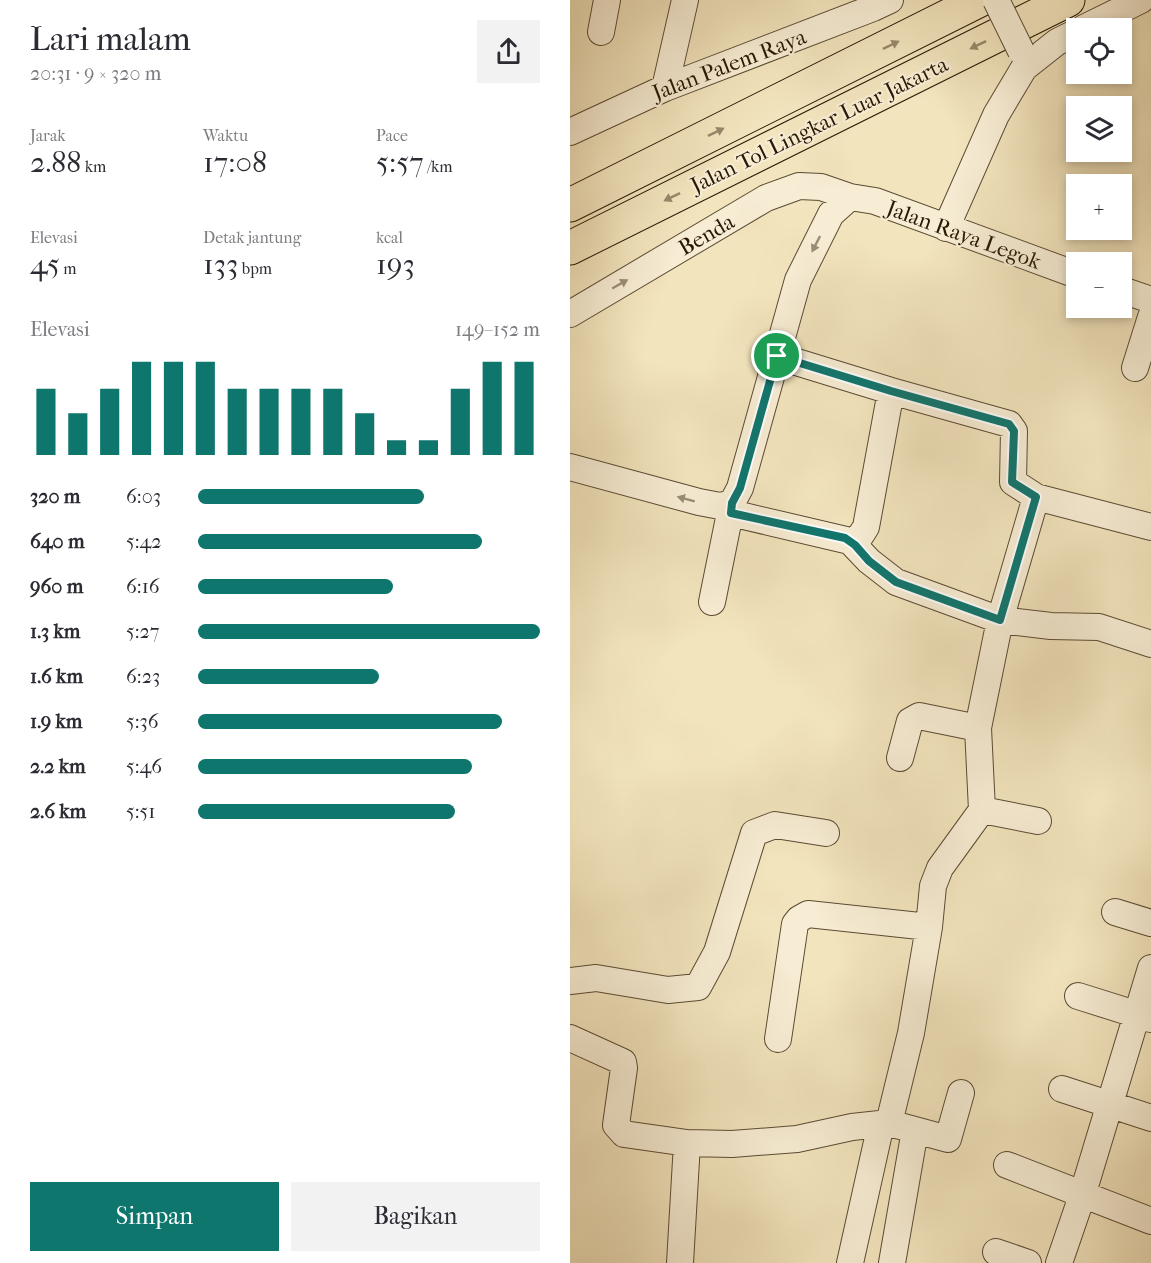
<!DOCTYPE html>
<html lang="id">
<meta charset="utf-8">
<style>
body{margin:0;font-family:"IM FELL French Canon",serif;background:#f2f2f3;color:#2b2b33;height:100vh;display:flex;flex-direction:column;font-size:22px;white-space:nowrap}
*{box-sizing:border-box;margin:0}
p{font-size:20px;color:#7c7c81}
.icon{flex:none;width:33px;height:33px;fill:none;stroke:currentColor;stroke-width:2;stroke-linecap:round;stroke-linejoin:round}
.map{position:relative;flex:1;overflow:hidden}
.details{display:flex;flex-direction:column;background:#fff;width:570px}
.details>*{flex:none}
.fabs{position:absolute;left:496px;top:18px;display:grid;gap:12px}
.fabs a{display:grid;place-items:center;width:66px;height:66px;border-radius:0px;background:#fff;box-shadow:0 3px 9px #0003;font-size:30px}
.pin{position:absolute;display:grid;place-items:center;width:51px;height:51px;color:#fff;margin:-26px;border:3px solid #fff;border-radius:50%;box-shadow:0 2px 6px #0007}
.round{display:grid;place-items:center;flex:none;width:63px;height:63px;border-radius:0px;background:#f2f2f3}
.summary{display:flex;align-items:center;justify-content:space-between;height:102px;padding:0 30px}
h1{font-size:33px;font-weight:600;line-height:45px}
.metrics{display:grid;grid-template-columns:repeat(3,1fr);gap:9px;height:102px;padding:6px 30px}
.metrics div{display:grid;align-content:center}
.metrics b{font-size:30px;font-weight:600}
.metrics small{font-size:16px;font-weight:400}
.metrics p{font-size:16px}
.chart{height:168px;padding:12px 30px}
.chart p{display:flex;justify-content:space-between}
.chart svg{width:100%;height:108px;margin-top:6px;stroke:#0f766e;stroke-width:6}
.button{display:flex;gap:12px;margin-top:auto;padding:12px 30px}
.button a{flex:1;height:69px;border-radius:0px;background:#0f766e;color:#fff;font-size:24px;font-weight:600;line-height:69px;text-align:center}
.button a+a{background:#f2f2f3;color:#2b2b33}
ul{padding:0 30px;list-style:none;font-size:20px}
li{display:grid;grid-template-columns:96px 72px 1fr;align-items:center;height:45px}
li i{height:15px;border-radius:8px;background:#0f766e}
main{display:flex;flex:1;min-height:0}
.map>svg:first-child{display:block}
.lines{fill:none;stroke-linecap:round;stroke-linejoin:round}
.minor-casing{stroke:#5b4b33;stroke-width:28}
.highway-casing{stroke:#291805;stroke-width:35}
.minor{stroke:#f7edd4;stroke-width:26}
.highway{stroke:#f2e4bd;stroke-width:33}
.minor-bridge-casing{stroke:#5b4b33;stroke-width:28;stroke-linecap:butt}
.minor-bridge{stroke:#f7edd4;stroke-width:26}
.oneway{fill:#98886a}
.oneway2{fill:#9a8d77}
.route-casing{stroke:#fff;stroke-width:12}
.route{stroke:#0f766e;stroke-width:8}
.labels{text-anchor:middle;stroke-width:4.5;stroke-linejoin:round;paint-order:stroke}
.street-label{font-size:22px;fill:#291805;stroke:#f7edd4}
</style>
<main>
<section class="details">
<div class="summary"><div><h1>Lari malam</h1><p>20:31 · 9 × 320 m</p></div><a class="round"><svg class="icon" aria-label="share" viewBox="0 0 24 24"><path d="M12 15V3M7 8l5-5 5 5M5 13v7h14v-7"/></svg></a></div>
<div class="metrics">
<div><p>Jarak</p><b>2.88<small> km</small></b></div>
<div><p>Waktu</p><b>17:08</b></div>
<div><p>Pace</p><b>5:57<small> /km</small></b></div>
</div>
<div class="metrics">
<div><p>Elevasi</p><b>45<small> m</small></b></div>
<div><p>Detak jantung</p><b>133<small> bpm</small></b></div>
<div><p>kcal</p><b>193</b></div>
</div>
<div class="chart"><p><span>Elevasi</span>149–152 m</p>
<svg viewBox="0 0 160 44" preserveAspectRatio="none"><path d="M5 44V17M15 44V27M25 44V17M35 44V6M45 44V6M55 44V6M65 44V17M75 44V17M85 44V17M95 44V17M105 44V27M115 44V38M125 44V38M135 44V17M145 44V6M155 44V6"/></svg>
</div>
<ul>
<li><b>320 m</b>6:03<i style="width:66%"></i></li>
<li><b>640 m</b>5:42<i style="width:83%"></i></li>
<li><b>960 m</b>6:16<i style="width:57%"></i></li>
<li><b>1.3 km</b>5:27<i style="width:100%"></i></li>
<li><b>1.6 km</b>6:23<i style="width:53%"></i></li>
<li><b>1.9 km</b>5:36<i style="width:89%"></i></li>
<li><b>2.2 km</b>5:46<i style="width:80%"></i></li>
<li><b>2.6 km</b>5:51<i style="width:75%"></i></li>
</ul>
<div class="button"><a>Simpan</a><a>Bagikan</a></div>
</section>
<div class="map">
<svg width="581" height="1263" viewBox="0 0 581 1263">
<rect width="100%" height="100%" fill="#f2e4bd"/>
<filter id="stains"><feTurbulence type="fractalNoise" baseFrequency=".00333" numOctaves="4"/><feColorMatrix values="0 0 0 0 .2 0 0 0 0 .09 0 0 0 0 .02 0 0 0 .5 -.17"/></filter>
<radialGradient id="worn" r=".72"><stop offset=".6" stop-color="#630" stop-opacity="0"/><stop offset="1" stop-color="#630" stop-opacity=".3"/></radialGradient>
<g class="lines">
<defs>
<path id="minor" d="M514,28L571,0
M31,32L37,0
M95,88L115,0
M0,132L95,88L303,8L320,0
M376,228L426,115L454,68L487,42L507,32
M552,290L581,300
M0,314L196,198L229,186L251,187L280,197L305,201L507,275
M207,356L321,391L439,424L444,431L443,482L466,497L430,620L408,728L412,810L370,868L363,886L359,927L341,1033L319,1123
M565,368L581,317
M0,467L129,502L150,506L162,503L170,488L228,280L261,214L280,197
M466,497L581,527
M161,513L280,541L289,538L296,527L321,391
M280,541L299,561L326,582L430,620L481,626L529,627L581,644
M142,602L162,503
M330,758L340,721L349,716L408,728
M412,810L468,821
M545,912L581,923
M0,981L26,978L98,990L128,987L147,952L184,833L205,825L256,833
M508,996L581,1019
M0,1038L53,1062L54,1068L46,1125L54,1134L117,1143L162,1144L227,1139L282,1127L319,1123L378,1139L391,1093
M208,1039L225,924L229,919L238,914L359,927
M492,1089L581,1118
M437,1165L581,1221
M426,1252L458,1263
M110,1263L117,1143
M280,1263L311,1124
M322,1263L345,1130
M489,1263L512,1196L581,968"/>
<path id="highway" d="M0,205L410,0
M0,248L498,0"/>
</defs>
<use href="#minor" class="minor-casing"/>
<use href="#highway" class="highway-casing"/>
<use href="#minor" class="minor"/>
<use href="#highway" class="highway"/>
<defs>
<path id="minor-bridge" d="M426,0L451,51"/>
</defs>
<use href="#minor-bridge" class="minor-bridge-casing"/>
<use href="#minor-bridge" class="minor-bridge"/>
</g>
<defs><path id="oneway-solid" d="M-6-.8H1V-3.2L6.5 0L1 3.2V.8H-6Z" transform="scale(1.5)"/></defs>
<g class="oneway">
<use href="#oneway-solid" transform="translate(321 45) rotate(-26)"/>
<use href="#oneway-solid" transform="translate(408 45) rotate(154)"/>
<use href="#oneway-solid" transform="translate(146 132) rotate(-26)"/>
<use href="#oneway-solid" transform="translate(102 197) rotate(154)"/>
</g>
<g class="oneway2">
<use href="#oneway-solid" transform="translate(246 244) rotate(117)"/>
<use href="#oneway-solid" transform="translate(50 284) rotate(-30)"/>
<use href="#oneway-solid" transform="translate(116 499) rotate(-165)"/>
</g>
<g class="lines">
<defs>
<path id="route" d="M207,356L321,391L439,424L444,431L442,482L466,497L430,620L326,582L299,561L285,545L275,538L161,513L162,503L170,488Z"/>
</defs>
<use href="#route" class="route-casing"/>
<use href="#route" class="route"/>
</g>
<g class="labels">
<g class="street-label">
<text transform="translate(159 64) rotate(-21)" y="8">Jalan Palem Raya</text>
<text transform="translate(249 124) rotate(-26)" y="8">Jalan Tol Lingkar Luar Jakarta</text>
<text transform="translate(136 234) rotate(-30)" y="8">Benda</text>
<text transform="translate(394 234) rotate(20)" y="8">Jalan Raya Legok</text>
</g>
</g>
<rect width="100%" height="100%" filter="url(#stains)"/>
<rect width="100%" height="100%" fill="url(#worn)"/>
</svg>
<div class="fabs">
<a><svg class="icon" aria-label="locate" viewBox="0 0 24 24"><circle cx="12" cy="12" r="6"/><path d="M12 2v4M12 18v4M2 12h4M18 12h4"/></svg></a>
<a><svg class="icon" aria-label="layers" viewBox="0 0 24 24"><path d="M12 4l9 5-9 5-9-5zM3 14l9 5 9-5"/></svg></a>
<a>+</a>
<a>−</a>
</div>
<div class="pin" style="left:207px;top:356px;background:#1e9e55"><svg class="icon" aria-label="arrive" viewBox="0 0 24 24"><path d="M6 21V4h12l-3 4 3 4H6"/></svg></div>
</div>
</main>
